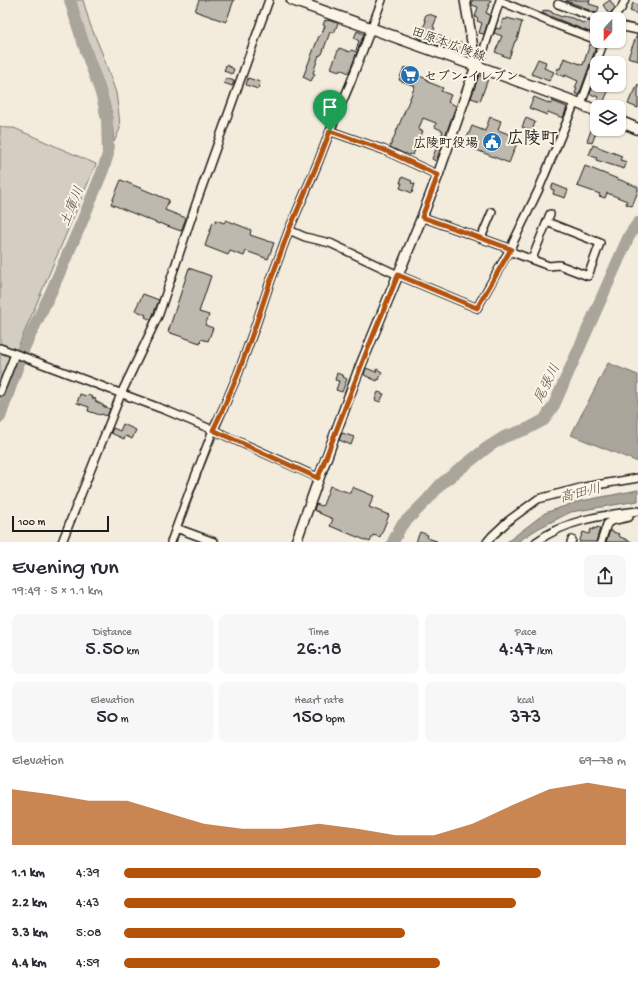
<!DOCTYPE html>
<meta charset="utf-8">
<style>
body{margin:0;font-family:"Gochi Hand","Klee One",sans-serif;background:#f7f7f7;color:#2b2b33;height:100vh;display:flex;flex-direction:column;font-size:15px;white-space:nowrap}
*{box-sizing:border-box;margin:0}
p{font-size:13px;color:#7c7c81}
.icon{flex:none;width:22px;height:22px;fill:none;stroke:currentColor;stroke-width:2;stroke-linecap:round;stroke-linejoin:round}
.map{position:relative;height:542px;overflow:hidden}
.sheet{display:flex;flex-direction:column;background:#fff;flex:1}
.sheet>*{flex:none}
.needle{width:26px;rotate:201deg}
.controls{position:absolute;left:590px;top:12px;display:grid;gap:8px}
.controls a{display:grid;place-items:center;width:36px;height:36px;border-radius:8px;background:#fff;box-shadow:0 1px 3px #0004;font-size:20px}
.scale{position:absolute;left:12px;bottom:10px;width:97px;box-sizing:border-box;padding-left:4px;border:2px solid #1c1c1c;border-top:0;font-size:11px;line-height:14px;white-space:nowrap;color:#1c1c1c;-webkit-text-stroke:3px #fcf5e5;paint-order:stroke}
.pin{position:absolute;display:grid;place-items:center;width:34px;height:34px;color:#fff;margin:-41px -17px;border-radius:50% 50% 50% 0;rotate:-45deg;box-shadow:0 0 4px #0007}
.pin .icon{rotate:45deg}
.round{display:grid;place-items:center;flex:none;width:42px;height:42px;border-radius:8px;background:#f7f7f7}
.head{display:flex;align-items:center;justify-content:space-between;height:68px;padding:0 12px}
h1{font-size:22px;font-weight:600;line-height:30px}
.stats{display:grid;grid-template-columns:repeat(3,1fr);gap:6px;height:68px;padding:4px 12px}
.stats div{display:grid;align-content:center;border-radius:8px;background:#f7f7f7;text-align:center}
.stats b{font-size:20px;font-weight:600}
.stats small{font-size:11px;font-weight:400}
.stats p{font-size:11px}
.chart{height:112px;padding:8px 12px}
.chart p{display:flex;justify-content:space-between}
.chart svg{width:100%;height:72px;margin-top:4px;fill:#b45309;opacity:.7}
ul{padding:0 12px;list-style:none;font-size:13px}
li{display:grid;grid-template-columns:64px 48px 1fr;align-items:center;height:30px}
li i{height:10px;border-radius:5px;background:#b45309}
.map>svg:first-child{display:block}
.green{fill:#d3cec1;stroke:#78756e}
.water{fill:#aaa59b;stroke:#716e68}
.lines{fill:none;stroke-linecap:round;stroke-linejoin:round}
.stream{stroke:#716e68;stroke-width:2}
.river{stroke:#aaa59b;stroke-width:12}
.building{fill:#beb9ae;stroke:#1c1c1c}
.minor-casing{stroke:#1c1c1c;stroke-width:10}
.tertiary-casing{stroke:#1c1c1c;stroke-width:12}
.secondary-casing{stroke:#1c1c1c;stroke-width:13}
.minor{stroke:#fcf5e5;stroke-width:7}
.tertiary{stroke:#fcf5e5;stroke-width:9}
.secondary{stroke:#fcf5e5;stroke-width:10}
.route-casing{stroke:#fff;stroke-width:8}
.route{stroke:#b45309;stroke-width:5}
.labels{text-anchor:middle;stroke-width:4;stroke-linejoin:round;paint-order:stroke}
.street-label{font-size:13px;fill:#1c1c1c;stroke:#fcf5e5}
.poi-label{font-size:13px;font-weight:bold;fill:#1c1c1c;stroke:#fcf5e5;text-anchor:start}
.water-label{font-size:14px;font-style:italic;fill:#55534f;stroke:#fcf5e5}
.district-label{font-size:17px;font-weight:bold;fill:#1c1c1c;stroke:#fcf5e5}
</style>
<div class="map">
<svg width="638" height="542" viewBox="0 0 638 542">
<rect width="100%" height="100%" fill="#f3ecdd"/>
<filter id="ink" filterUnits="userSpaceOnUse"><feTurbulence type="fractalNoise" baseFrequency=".025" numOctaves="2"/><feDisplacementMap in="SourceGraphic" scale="8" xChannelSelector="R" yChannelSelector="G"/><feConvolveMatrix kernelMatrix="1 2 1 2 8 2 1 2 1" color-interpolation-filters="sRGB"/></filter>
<g filter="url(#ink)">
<path class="green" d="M75,0H83L90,24L102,53L116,93L119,115L120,129L114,142L111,110L108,99L79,17Z
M0,126L6,128H14L96,164L15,354L0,398Z"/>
<path class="water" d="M608,363L638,375V462L571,435Z
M638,490V501L571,512L539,528L517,542H507L545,513L576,502Z"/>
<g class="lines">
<path class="stream" d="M619,21L638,26
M335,131L344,107
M293,228L313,186L333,135
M246,362L258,331L275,279
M181,528L204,465L228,407
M176,542L179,532"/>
<path class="river" d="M0,417L24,348L51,292L81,224L103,170L108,154L107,120L103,100L98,84L90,63L78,27L70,0
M393,542L401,526L427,500L441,484L488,447L504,437L527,429L544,420L554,405L629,236L638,223"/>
</g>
<path class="building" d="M199,0H234L226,22L195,11Z
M472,0H491L486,13L489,14L488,15H490L484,34L479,33L482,23L477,21L478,19L475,17L478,7L472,5Z
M566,0H590L589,4L599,7L597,13L583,8V7L566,1Z
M610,0L615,8L609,14L603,5Z
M633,3L638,5V14L630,11Z
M544,10L547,11V10L552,12V13L562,17L563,16L572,18L585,24L588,21L597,24V35L542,13Z
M426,14L429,15V14L437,17L433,27L435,28L433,32L444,37L443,39L459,45L460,42L466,45L467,47L464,55L418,38V36L415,35L417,30L422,31L426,21L424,20Z
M507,18L522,22L518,36L516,41H515L509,58L495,52L502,36L494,33L496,28L500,29L503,19L506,20Z
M325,20L327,21V20L338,23L334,33L330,32L322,54H321L320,56L319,55L313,73L315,74L311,81L303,77L319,36L321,35L325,26L323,25Z
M357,31L364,34L358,50H356L359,41L354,38Z
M637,35H638V61L628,57Z
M590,44L595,46V47H596L579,95L575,93L577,88H575L578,81L565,75V77L556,73L558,68L560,69L564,58L583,65Z
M339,48L350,52L351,50L357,52L349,73L340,69L339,71L331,68Z
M538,59L546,62L544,68L554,72L549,81L531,74Z
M226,65L234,69L232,74L224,71Z
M404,67L418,72L417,75L427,79V80L429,81L428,82L443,88L441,91L451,95L448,102L456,106L436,161L432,159L443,131L435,127L436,123L423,118L419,128V130L423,131L413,155L410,154L409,155L405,153V154L390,147L415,86L399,80Z
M479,75L488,79L480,101L471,98Z
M597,75V85H611L603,103L597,100L599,97L590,94Z
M226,78L234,81L232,86L224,83Z
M248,78L260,82L258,89L246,85Z
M638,84V108L628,104L632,94L633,95Z
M534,97L551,104L552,101L567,107L563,118L548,112L547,115L529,108Z
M490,117L501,121L498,130L519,138L509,163L464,145L472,126L485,131Z
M596,117H597V130L592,143L587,141Z
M526,118L535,122L532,131L522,127Z
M593,145L622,156L620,160L627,162L624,169L596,160L597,158L589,155Z
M585,166L638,187V191L632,206L626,204L627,201L607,193L605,198L599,196L600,194L577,186Z
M402,177L412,181L411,183L415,184L412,193L400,188L402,183H400Z
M121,180L169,200L165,210L186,218L181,231L159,223V224L111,204Z
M553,184L568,190L565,198L553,194L554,190L551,189Z
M216,220L224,223L226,220L251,230L250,235L274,243L268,259L246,251L244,256L230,251L228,255L205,246L213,222L215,223Z
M189,268L211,276L199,312L209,315L205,325L213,328L208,341L201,339L200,343L168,332Z
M143,294L159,300L151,320L145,317L146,315L135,310Z
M366,368L376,372L377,369L382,372L379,380L378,379L377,381L364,375Z
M337,373L344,376L343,377L347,379L342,392L336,390L339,381L335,380Z
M378,392L384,394L380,402L375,400Z
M80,394L86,396L87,395L93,397L92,398L96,399L95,401L103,405V406L110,409L107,416L101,414L100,415L88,411L89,407L77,403Z
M123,424L136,430L132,439L126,436L124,439L111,433L113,428L120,431Z
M342,433L354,437L351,445L339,440Z
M330,486L350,493L352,487L374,496L369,507L389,515L380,537L373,535L370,542L330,526L333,519L319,513V512L314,510L316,504L322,506L323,505Z
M597,527L600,528L596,542H579L583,532L589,534L591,529L593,530L594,528L596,529Z
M610,531L619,534L618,536L632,542H606Z
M420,532L428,535L427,538L437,541L436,542H416Z"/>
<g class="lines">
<defs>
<path id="minor" d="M500,1L557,25L597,40
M558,4L598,19
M611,19L621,9L625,0
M619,26L638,30
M476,66L482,55L500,0
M581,104L604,41
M330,131L384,150L438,175
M422,217L511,249
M289,230L305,237L330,243L398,275L477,308L509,251L538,191L575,102
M481,238L492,212
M509,251L549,266L559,265L588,276L600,243L547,222
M532,259L550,214
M0,348L165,410L213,430L319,478
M0,392L15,354
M176,528L214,542
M62,542L121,394L159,314L197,201L269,0
M171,542L190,490L213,430L223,409L238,374L256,324L269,285L289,230L319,160L330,131L350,84L382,0
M487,542L492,536L508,521L538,499L584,487L638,478
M536,542C566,520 602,515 638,511
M571,542L572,540
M601,542L607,524L611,521L629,517L630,512"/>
<path id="tertiary" d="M296,542L319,478L358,372L422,217L438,175L476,66L465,0"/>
<path id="secondary" d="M292,0L510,78L575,102L597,111
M619,121L638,129"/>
</defs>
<use href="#minor" class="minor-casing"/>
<use href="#tertiary" class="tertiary-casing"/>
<use href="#secondary" class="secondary-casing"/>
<use href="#minor" class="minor"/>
<use href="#tertiary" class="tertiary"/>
<use href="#secondary" class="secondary"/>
</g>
</g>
<g class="lines" filter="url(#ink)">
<defs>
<path id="route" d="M330,131L384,150L438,175L422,217L511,249L477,308L398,275L366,353L318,478L213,430L223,409L238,374L256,324L269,285L289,230L319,160Z"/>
</defs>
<use href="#route" class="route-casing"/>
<use href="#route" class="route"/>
</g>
<defs>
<symbol id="supermarket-disc" viewBox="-11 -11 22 22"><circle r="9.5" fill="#1f6fb2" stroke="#fcf5e5"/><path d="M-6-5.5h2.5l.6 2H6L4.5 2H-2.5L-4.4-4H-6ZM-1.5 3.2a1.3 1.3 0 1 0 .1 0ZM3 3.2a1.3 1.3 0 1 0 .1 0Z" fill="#fff"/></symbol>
<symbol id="civic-disc" viewBox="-11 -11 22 22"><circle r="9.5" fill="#1f6fb2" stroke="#fcf5e5"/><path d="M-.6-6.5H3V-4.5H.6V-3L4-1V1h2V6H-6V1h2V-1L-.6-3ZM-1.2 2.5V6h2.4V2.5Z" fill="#fff"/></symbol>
</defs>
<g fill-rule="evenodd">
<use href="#supermarket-disc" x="399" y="64" width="22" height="22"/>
<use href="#civic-disc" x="481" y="131" width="22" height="22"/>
</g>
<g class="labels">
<g class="street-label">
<text transform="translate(449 43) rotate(20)" y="5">田原本広陵線</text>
</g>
<g class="poi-label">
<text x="424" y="80">セブン-イレブン</text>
<text x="478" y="147" text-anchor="end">広陵町役場</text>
</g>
<g class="water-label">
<text transform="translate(71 206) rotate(-68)" y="5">土庫川</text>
<text transform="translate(546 383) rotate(-64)" y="5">尾張川</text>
<text transform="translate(580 492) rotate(-14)" y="5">高田川</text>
</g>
<g class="district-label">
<text x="532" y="143">広陵町</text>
</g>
</g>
</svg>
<div class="controls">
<a><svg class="needle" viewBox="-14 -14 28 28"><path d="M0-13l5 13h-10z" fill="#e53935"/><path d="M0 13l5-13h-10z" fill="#7c7c81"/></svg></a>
<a><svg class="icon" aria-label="locate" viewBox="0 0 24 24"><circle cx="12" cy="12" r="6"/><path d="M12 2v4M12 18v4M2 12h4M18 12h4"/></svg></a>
<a><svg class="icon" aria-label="layers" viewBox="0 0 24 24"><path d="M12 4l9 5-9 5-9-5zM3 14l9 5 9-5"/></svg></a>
</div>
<div class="scale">100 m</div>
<div class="pin" style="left:330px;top:131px;background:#1e9e55"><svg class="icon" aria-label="arrive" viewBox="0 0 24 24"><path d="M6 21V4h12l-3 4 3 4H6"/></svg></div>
</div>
<section class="sheet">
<div class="head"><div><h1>Evening run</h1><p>19:49 · 5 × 1.1 km</p></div><a class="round"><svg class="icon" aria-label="share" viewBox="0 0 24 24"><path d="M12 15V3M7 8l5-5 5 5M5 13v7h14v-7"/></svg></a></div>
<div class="stats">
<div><p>Distance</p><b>5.50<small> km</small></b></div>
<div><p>Time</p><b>26:18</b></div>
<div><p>Pace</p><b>4:47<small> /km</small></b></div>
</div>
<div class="stats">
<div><p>Elevation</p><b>50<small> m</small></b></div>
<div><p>Heart rate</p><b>150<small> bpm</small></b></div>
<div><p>kcal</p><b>373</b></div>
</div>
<div class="chart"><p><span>Elevation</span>69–78 m</p>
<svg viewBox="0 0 160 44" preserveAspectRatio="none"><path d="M0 44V10L10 13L20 17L30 17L40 24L50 31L60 34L70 34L80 31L90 34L100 38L110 38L120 31L130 20L140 10L150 6L160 10V44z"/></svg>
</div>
<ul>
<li><b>1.1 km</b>4:39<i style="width:83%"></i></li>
<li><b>2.2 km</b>4:43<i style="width:78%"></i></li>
<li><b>3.3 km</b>5:08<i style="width:56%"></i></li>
<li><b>4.4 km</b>4:59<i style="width:63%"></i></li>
</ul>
</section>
